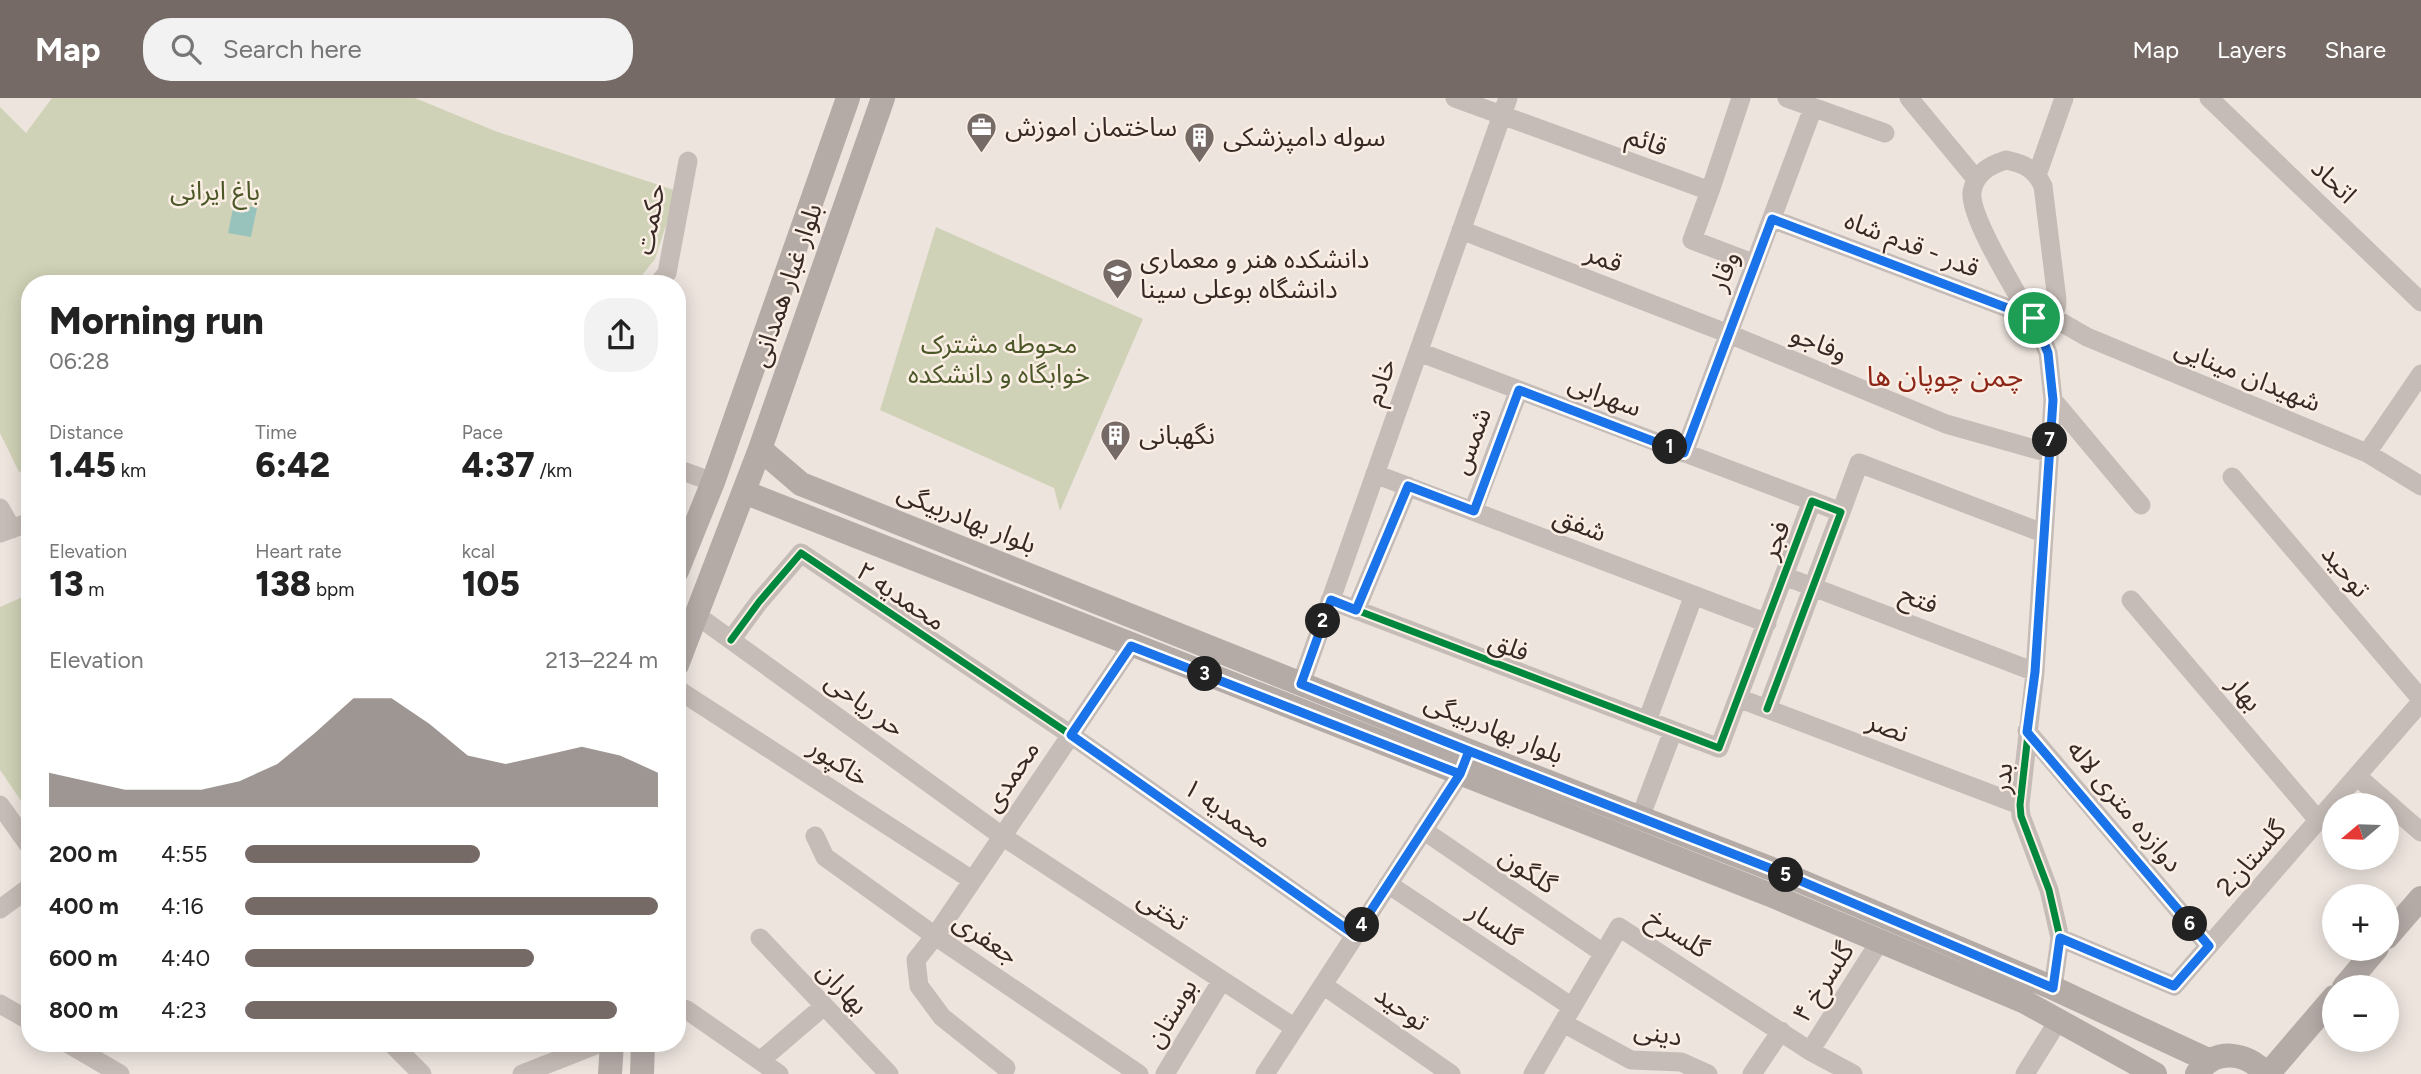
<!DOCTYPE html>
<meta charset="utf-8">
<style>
body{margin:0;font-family:Figtree,"Noto Sans Arabic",sans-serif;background:#f2f2f2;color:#222;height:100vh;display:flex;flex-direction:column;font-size:26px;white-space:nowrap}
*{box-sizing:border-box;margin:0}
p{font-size:23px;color:#767676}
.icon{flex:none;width:38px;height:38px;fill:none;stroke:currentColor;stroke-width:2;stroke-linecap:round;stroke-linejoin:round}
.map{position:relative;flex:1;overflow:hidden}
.sheet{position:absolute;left:21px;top:177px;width:665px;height:777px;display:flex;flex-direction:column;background:#fff;border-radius:28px;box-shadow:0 4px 18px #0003}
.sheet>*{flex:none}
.needle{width:46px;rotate:251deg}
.fabs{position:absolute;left:2322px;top:695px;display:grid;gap:14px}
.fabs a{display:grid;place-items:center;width:77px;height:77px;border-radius:50%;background:#fff;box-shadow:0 4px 18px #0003;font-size:35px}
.pin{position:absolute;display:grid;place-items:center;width:60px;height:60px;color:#fff;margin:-30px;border:4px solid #fff;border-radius:50%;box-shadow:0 2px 7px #0007}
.km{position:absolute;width:35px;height:35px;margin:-18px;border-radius:50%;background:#222;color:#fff;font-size:19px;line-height:35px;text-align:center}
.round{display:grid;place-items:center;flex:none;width:74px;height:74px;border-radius:28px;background:#f2f2f2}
.summary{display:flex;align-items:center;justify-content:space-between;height:119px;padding:0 28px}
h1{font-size:38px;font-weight:800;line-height:52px}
.stats{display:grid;grid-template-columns:repeat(3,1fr);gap:10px;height:119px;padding:7px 28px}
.stats div{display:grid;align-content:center}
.stats b{font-size:35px;font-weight:800}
.stats small{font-size:19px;font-weight:400}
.stats p{font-size:19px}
.chart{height:196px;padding:14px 28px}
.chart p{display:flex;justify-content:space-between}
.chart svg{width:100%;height:126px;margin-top:7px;fill:#766a66;opacity:.7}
ul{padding:0 28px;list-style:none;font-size:23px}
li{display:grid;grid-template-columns:112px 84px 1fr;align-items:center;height:52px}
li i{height:18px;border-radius:9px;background:#766a66}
header{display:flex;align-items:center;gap:42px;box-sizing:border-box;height:98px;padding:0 35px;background:#766a66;color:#fff}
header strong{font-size:33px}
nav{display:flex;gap:38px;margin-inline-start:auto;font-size:24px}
.search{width:490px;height:63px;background:#f2f2f2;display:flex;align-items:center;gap:18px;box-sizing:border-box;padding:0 24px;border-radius:28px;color:#767676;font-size:26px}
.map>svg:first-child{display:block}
.green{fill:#d0d2b7}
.water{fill:#98c2bc}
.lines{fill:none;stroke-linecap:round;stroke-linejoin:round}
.minor{stroke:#c6bcb7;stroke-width:19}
.major{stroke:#b4aba7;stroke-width:24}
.cycleway-casing{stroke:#fbeee4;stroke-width:11}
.cycleway{stroke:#00873e;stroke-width:7}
.route-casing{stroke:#fff;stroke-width:14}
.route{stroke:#1a73e8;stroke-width:9}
.labels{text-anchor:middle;stroke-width:5;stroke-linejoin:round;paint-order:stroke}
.poi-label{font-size:26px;fill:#362926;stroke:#fbeee4;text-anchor:start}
.street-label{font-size:26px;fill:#362926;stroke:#fbeee4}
.park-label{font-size:26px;fill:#4b5727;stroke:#fbeee4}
.neighbourhood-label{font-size:28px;fill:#8c2718;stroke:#fbeee4}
</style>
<header>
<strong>Map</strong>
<div class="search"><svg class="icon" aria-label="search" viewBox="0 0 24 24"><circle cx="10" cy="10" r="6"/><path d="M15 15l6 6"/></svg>Search here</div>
<nav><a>Map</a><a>Layers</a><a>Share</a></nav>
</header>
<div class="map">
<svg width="2421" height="976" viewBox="0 0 2421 976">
<rect width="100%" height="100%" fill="#ede4de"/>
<path class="green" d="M52,0H415L495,33L677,93L655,161L636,185L30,186V371L19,374L0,335V9L26,35Z
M936,129L1143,221L1060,413L1054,390L880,312Z
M27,497L30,502V716L0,672V509Z"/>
<path class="water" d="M234,106L257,110L251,139L228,135Z"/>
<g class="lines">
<path class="minor" d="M1455,0L1710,93L1692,142L1755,166
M1787,0L1885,35
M1909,0L1976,81
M2209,0L2421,204
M2006,62C2025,66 2035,71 2043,88L2057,202C2057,221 2041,228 2027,213C2014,190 1969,118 1972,94C1975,75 1990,67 2006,62Z
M2037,77L2064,0
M1710,93L1741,0
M1772,121L2034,220L2048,255L2053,302L2035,574L2020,707L2021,718L2049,792L2060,840L2053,890
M1461,132L1729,236L1946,326L2049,355
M658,186L667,175L688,63
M2052,219L2087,239L2367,355L2421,388
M1419,254L1812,403
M2053,302L2141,407
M1684,355L1813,10
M2367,355L2421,276
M677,371L713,384
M1375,376L1767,525
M2232,379L2421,601
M0,410L12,431
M1473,413L1519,292
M1841,414L1859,365L2043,435
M0,435L30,424
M1784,478L2035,574
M1330,502L1719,650L1812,403L1841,414L1767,611
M2131,502L2318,722
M1356,512L1408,388
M695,516L1002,738L1295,930
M731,542L759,504L801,455L1071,637L1355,837
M1301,586L1508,0
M677,591L972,782
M1738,600L2020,707
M1647,623L1694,497
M2027,633L2209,848
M2357,678L2421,734
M0,707L30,749
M1640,720L1673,633
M1423,732L1603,855
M815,738L825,759L935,838L1139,976
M1388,786L1572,909
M0,811L30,789
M760,840L889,976
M2060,840L2174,888L2421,604
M1323,887L1451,976
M0,906L30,923
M677,908L687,912L779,976
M1563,925L1631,962L1681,964L1708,976
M67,945L120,976
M391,945L422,976
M1810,953L1880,843
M761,962L824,908
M1006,970L942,919L919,888L916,862L935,838L1131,548
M522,976L601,945
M1165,976L1222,882
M1265,976L1460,676
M1533,976L1619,829L1810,953L1853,976
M1752,976L1781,933
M2025,976L2058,923"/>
<path class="major" d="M760,351L801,386L1469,653L1777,773L2053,890L2210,963
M744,394L1768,796L2025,904L2155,976
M677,473L713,384L848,0
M677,567L760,351L883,0
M2387,839L2421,800
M2344,889L2377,850
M610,976L612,945
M642,976L643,945
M2197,976C2214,949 2247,954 2266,976
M2268,976L2334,899"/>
<defs>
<path id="cycleway" d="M1772,121L2034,220L2048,255L2053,302L2035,574L2020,707L2021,718L2049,792L2060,840L2053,890
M1330,502L1719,650L1812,403L1841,414L1767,611
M731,542L759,504L801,455L1071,637L1355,837"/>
</defs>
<use href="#cycleway" class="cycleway-casing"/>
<use href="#cycleway" class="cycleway"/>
</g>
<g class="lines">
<defs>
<path id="route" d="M2034,220L1772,121L1684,355L1519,292L1474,413L1408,388L1356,512L1331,502L1301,586L1469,653L1460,676L1131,548L1071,637L1355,837L1460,676L1469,653L1777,773L2053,890L2060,840L2174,888L2209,848L2027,634L2035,574L2053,302L2048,255L2034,220"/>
</defs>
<use href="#route" class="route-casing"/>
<use href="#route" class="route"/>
</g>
<defs>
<symbol id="office-pin" viewBox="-11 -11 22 30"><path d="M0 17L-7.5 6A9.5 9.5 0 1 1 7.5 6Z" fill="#766a66" stroke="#fbeee4"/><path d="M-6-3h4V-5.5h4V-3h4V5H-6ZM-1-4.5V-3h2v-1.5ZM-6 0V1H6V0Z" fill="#fff"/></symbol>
<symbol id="building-pin" viewBox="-11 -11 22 30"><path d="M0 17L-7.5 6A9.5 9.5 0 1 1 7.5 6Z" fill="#766a66" stroke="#fbeee4"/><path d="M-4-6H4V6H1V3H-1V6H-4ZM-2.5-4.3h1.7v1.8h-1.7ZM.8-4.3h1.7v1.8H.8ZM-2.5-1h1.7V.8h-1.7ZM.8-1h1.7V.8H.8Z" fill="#fff"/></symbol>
<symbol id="university-pin" viewBox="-11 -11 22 30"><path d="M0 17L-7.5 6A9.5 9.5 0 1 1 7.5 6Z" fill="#766a66" stroke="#fbeee4"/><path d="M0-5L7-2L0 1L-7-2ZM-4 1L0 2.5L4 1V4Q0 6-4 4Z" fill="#fff"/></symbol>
</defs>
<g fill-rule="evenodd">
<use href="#office-pin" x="964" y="12" width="35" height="47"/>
<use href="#building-pin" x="1182" y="22" width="35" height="47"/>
<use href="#university-pin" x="1100" y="158" width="35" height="47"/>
<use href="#building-pin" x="1098" y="320" width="35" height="47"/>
</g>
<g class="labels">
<g class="poi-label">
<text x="1005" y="38">ساختمان اموزش</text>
<text x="1223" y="48">سوله دامپزشکی</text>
<text x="1140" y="170">دانشکده هنر و معماری<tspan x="1140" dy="30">دانشگاه بوعلی سینا</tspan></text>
<text x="1139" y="346">نگهبانی</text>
</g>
<g class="street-label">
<text transform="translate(1647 43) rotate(20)" y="9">قائم</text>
<text transform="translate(2334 83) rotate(44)" y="9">اتحاد</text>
<text transform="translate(650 121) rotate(-80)" y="9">حکمت</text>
<text transform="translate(1912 146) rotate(21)" y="9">قدر - قدم شاه</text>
<text transform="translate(1604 160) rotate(21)" y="9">قمر</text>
<text transform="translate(1724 173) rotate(-69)" y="9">وقار</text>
<text transform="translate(786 187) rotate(-71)" y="9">بلوار غبار همدانی</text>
<text transform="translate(1819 245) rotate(22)" y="9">وفاجو</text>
<text transform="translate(2248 277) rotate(22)" y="9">شهیدان مینایی</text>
<text transform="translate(1380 284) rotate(-71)" y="9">خادم</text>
<text transform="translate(1605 297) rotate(21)" y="9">سهرابی</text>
<text transform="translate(1471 343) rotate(-69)" y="9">شمس</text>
<text transform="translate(967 420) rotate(22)" y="9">بلوار بهادربیگی</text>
<text transform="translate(1580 426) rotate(21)" y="9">شفق</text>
<text transform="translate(1775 442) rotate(-69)" y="9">فجر</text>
<text transform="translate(2346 473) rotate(50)" y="9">توحید</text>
<text transform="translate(901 498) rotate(34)" y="9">محمدیه ۲</text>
<text transform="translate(1919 501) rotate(21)" y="9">فتح</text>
<text transform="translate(1509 548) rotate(21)" y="9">فلق</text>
<text transform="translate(2245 595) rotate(50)" y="9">بهار</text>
<text transform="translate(865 606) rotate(36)" y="9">حر ریاحی</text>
<text transform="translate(1888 629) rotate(21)" y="9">نصر</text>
<text transform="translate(1494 630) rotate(22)" y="9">بلوار بهادربیگی</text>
<text transform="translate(839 664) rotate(33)" y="9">خاکپور</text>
<text transform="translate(1011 678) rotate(-56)" y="9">محمدی</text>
<text transform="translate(2002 680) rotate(-85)" y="9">بدر</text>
<text transform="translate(2125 708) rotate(50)" y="9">دوازده متری لاله</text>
<text transform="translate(1228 715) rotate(35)" y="9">محمدیه ۱</text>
<text transform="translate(2251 760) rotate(-49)" y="9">گلستان2</text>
<text transform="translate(1528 772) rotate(34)" y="9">گلگون</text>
<text transform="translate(1163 812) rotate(33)" y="9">تختی</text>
<text transform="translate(1495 826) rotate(34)" y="9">گلسار</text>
<text transform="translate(1678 835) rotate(33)" y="9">گلسرخ</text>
<text transform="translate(986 840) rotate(34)" y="9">جعفری</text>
<text transform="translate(1823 884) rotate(-57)" y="9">گلسرخ ۴</text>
<text transform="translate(843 890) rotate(47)" y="9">بهاران</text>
<text transform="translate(1402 910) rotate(35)" y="9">توحید</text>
<text transform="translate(1171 915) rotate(-59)" y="9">بوستان</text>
<text transform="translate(1658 935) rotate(9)" y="9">دینی</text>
</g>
<g class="park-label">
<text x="215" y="102">باغ ایرانی</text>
<text x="999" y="255">محوطه مشترک<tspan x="999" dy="30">خوابگاه و دانشکده</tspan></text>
</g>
<g class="neighbourhood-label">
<text x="1945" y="288">چمن چوپان ها</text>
</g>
</g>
</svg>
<div class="fabs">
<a><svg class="needle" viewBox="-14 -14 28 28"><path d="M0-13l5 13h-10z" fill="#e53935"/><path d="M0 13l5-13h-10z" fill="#767676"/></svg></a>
<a>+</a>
<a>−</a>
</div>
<div class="pin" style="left:2034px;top:220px;background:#1e9e55"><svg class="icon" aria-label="arrive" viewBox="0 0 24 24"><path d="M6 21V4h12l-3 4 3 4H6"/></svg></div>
<b class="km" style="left:1670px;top:349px">1</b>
<b class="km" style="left:1323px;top:523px">2</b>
<b class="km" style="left:1205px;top:576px">3</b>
<b class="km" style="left:1362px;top:827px">4</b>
<b class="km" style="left:1786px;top:777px">5</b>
<b class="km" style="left:2190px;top:826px">6</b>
<b class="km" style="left:2050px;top:342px">7</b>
<section class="sheet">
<div class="summary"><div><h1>Morning run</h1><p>06:28</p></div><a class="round"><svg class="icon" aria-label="share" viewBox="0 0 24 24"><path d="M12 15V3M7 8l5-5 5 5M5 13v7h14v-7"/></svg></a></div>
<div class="stats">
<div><p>Distance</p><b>1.45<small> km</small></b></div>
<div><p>Time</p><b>6:42</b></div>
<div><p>Pace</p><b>4:37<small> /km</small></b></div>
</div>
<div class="stats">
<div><p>Elevation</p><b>13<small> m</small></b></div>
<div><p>Heart rate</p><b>138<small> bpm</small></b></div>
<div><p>kcal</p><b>105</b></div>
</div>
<div class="chart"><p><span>Elevation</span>213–224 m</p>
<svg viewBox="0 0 160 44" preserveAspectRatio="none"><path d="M0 44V32L10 35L20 38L30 38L40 38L50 35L60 29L70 18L80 6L90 6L100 15L110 26L120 29L130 26L140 23L150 26L160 32V44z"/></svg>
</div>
<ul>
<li><b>200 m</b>4:55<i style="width:57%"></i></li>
<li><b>400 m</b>4:16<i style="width:100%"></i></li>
<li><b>600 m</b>4:40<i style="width:70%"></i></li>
<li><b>800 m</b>4:23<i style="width:90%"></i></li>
</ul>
</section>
</div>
